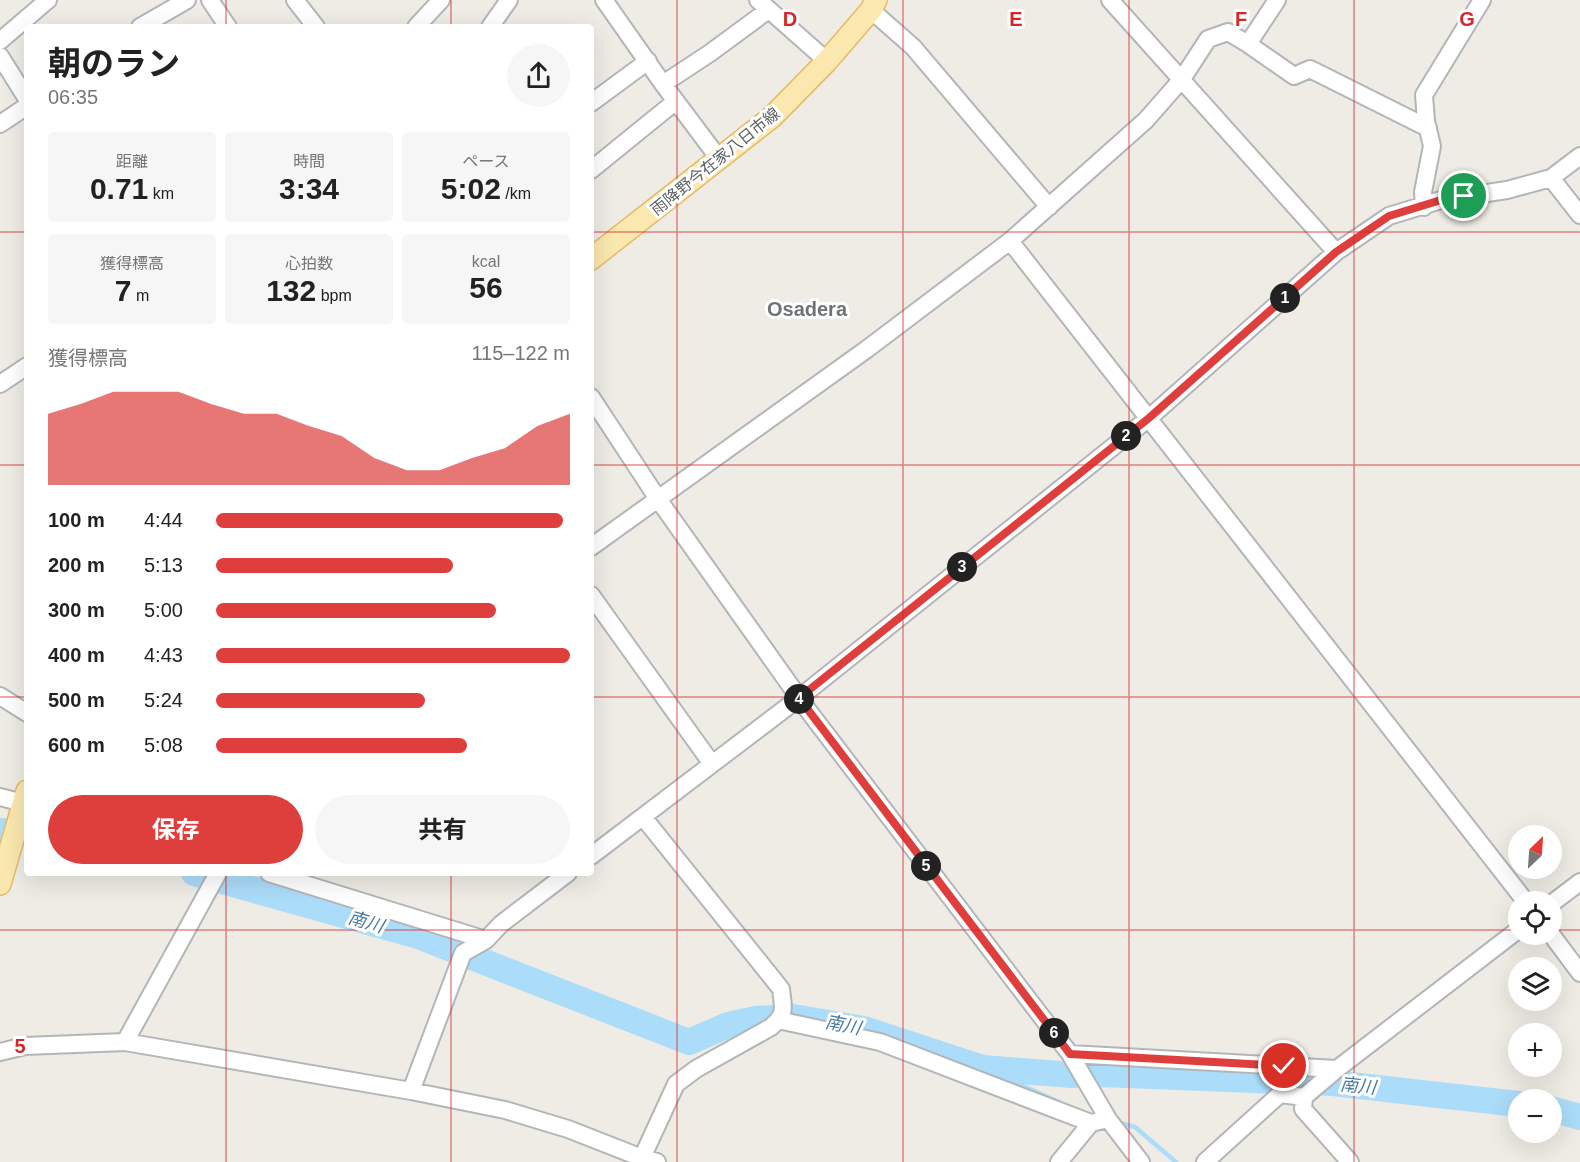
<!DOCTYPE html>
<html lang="ja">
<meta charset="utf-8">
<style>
body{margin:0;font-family:Arial,"Noto Sans JP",sans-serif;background:#f6f6f6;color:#222;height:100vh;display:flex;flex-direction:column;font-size:22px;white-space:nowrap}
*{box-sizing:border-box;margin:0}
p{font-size:20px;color:#767676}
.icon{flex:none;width:33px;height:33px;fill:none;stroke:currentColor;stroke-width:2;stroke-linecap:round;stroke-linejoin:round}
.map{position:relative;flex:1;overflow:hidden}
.sheet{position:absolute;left:24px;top:24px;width:570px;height:852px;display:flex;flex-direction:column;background:#fff;border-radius:6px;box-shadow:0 6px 24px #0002}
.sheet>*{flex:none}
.needle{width:39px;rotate:25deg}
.controls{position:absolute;left:1508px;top:825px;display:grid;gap:12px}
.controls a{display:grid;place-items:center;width:54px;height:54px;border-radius:50%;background:#fff;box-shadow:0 6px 24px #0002;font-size:30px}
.pin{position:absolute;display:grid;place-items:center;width:51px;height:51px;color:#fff;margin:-26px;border:3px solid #fff;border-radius:50%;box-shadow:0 2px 6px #0007}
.km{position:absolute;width:30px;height:30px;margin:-15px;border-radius:50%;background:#222;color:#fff;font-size:16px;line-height:30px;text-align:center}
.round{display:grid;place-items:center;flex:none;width:63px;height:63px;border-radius:32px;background:#f6f6f6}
.overview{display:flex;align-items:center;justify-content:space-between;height:102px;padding:0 24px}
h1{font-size:33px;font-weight:700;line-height:45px}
.metrics{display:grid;grid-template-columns:repeat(3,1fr);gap:9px;height:102px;padding:6px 24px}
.metrics div{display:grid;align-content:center;border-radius:6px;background:#f6f6f6;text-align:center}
.metrics b{font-size:30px;font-weight:700}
.metrics small{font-size:16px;font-weight:400}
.metrics p{font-size:16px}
.chart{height:168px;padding:12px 24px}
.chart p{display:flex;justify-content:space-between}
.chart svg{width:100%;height:108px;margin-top:6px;fill:#de3e3c;opacity:.7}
.primary-button{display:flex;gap:12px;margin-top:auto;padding:12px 24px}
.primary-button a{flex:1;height:69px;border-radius:36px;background:#de3e3c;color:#fff;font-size:24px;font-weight:700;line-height:69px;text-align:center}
.primary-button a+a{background:#f6f6f6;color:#222}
ul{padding:0 24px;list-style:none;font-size:20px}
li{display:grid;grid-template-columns:96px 72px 1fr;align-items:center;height:45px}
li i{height:15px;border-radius:8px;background:#de3e3c}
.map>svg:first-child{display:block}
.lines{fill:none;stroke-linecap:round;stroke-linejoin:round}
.stream{stroke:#abdcf9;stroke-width:4.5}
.river{stroke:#abdcf9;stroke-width:26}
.minor-casing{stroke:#b3b6b9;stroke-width:20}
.major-casing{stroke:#e8ba65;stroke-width:24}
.minor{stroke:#fff;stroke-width:16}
.major{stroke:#fae8af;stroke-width:21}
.route-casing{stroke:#fff;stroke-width:12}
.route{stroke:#de3e3c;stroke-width:8}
.grid{fill:none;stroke:#d62828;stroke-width:1.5;stroke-opacity:0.55}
.labels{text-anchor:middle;stroke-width:6;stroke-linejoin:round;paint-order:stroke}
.street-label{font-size:16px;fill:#5d6165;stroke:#fff}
.water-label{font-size:18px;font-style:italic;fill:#4579a2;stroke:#fff}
.quarter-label{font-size:20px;font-weight:bold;fill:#6e7377;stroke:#fff}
.grid-label{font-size:20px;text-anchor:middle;font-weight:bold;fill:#d62828;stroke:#fff;stroke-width:6;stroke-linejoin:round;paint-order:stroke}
</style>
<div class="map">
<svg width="1580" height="1162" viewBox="0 0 1580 1162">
<rect width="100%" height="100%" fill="#eeece5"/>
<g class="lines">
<path class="stream" d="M983,1068L1061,1103
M1117,1122L1135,1127L1176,1162"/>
<path class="river" d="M0,831L27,833
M194,873L418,936L689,1042L728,1025L756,1019L793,1017L864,1029L983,1068L1072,1075L1101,1074L1333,1083L1518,1104
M1551,1109L1580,1117"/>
<defs>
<path id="minor" d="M210,0L228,27
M295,0L316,27
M604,0L663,84L720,160
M758,0L827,61
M1110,0L1336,252
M871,10L913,47L1049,207
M140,27L187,0
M416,27L441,0
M490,27L509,0
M0,41L48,0
M1248,44L1294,76L1310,69L1428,128
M0,56L27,99
M663,84L710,53L767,11
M591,103L648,61
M0,124L27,106
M591,170L676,101
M1551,178L1580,215
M1424,207L1423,192L1432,146L1426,121L1424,95L1482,0
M1010,241L1526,902
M0,384L27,366
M591,397L658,499L807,709L1070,1054L1108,1119L1141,1162
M591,547L867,349L1010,241L1146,120L1182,79L1208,39L1228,32L1248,44L1277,0
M591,595L712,764
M0,696L27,713
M0,797L27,804
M591,856L799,698L1149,418L1336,252L1389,216L1441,200L1507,190L1551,178L1580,156
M269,873L486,940
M1551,904L1580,882
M1551,934L1580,973
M778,1020L880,1042L1091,1123L1108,1119
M125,1042L218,873
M0,1052L25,1046L125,1042L411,1091L505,1110L568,1129L642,1158L657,1162
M1070,1054L1337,1069L1518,930
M411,1091L463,953L486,940L501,924L568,873
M1304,1097L1303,1109L1350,1162
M642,1158L676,1084L696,1069L771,1027C787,1013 783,1008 781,989L643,817
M1059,1162L1091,1123
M1205,1162L1280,1094L1304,1097L1337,1069"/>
<path id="major" d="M591,259L772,117L827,61L871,10L876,0
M0,884L27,791"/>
</defs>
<use href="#minor" class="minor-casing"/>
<use href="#major" class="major-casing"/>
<use href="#minor" class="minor"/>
<use href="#major" class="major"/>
</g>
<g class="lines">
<defs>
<path id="route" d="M1284,1066L1070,1054L799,698L1149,418L1336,252L1389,216L1441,200L1464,196"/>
</defs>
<use href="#route" class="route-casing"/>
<use href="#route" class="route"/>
</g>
<path class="grid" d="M226,0V27M451,0V27M677,0V1162M903,0V1162M1129,0V1162M1354,0V1162M0,232H27M591,232H1580M0,465H27M591,465H1580M0,697H27M591,697H1580M226,873V1162M451,873V1162M0,930H1518M1551,930H1580"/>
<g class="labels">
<g class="street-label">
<text transform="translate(715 161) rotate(-39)" y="6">雨降野今在家八日市線</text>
</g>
<g class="water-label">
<text transform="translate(366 922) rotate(16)" y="6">南川</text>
<text transform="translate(843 1025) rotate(11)" y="6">南川</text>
<text transform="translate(1358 1086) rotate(6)" y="6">南川</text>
</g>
<g class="quarter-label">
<text x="807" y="316">Osadera</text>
</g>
</g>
<g class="grid-label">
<text x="790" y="26">D</text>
<text x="1016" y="26">E</text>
<text x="1241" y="26">F</text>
<text x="1467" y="26">G</text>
<text x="20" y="1053">5</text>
</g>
</svg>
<div class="controls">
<a><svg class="needle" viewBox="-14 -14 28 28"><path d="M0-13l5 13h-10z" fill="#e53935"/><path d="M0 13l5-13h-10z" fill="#767676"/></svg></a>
<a><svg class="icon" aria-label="locate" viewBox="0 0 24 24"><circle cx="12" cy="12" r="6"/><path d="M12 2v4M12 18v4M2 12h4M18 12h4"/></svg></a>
<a><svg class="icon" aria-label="layers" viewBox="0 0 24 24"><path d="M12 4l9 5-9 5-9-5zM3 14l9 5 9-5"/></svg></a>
<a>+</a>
<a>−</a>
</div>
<div class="pin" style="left:1464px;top:196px;background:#1e9e55"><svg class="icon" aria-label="arrive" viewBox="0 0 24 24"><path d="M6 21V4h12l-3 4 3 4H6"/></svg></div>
<div class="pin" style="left:1284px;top:1066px;background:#d93025"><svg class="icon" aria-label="check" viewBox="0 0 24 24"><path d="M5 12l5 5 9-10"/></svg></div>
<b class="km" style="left:1285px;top:298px">1</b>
<b class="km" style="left:1126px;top:436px">2</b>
<b class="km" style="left:962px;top:567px">3</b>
<b class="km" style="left:799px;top:699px">4</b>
<b class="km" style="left:926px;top:866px">5</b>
<b class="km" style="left:1054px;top:1033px">6</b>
<section class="sheet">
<div class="overview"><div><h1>朝のラン</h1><p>06:35</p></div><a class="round"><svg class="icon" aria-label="share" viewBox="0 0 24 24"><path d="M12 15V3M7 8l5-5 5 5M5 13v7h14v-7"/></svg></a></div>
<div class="metrics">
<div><p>距離</p><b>0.71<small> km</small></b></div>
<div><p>時間</p><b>3:34</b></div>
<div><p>ペース</p><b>5:02<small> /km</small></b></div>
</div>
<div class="metrics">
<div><p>獲得標高</p><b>7<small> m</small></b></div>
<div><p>心拍数</p><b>132<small> bpm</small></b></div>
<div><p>kcal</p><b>56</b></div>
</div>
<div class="chart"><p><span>獲得標高</span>115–122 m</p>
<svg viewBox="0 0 160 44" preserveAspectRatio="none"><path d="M0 44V15L10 11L20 6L30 6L40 6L50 11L60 15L70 15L80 20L90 24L100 33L110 38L120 38L130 33L140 29L150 20L160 15V44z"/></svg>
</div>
<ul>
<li><b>100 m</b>4:44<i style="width:98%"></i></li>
<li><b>200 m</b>5:13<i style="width:67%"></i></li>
<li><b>300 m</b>5:00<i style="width:79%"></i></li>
<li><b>400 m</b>4:43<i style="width:100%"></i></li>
<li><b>500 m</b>5:24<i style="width:59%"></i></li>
<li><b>600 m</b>5:08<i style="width:71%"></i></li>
</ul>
<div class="primary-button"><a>保存</a><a>共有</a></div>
</section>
</div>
